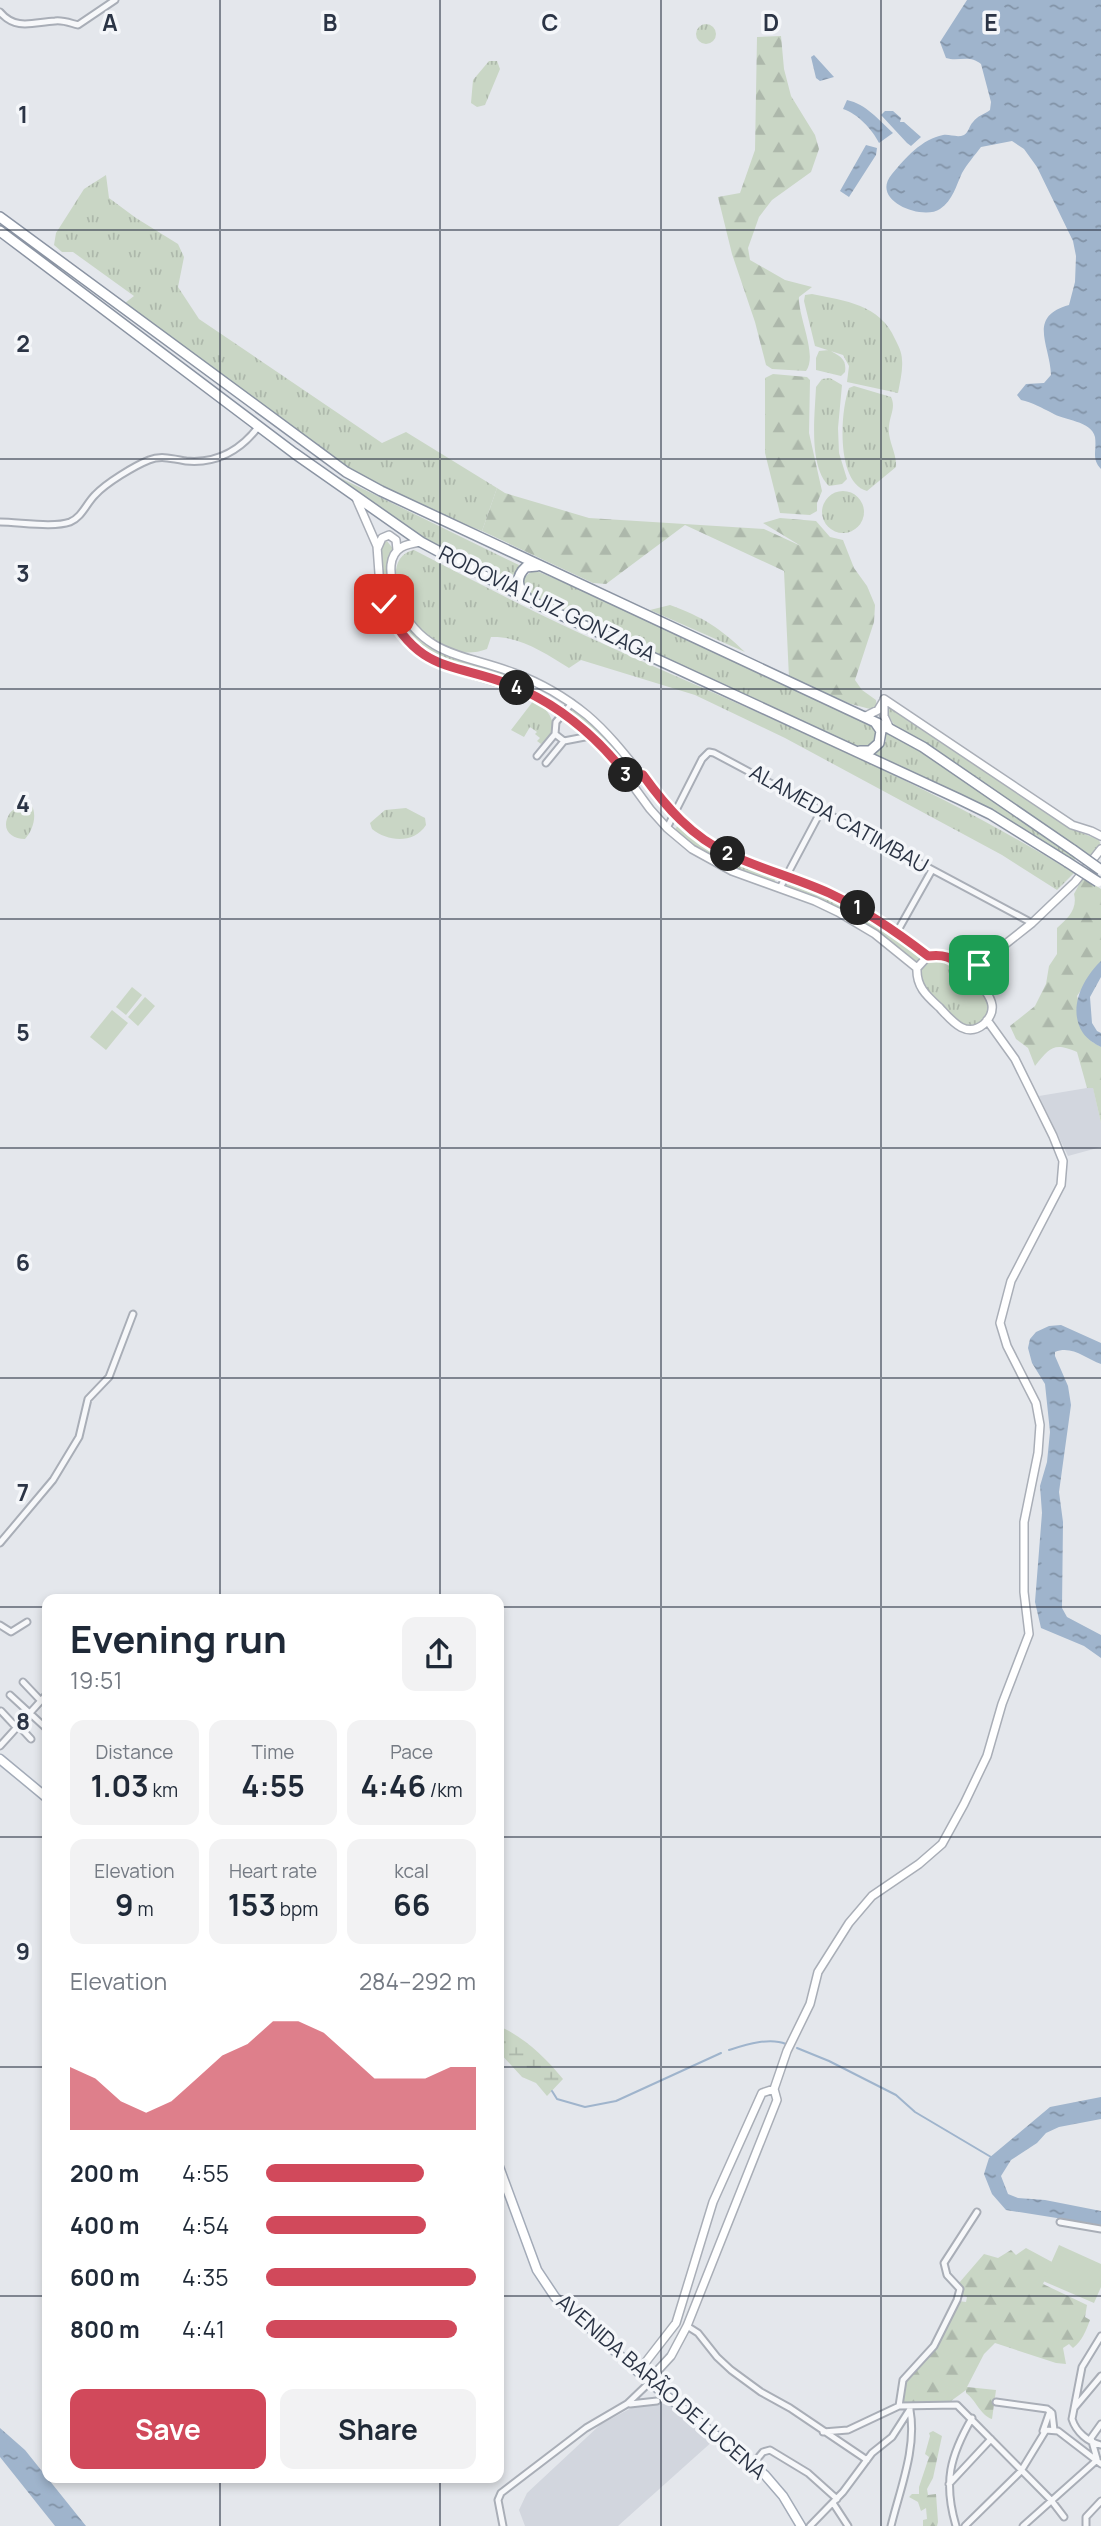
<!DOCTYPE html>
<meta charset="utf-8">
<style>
body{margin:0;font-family:Manrope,sans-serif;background:#f2f2f3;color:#1f2937;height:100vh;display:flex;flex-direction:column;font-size:26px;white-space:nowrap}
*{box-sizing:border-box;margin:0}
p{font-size:23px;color:#747a83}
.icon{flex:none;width:38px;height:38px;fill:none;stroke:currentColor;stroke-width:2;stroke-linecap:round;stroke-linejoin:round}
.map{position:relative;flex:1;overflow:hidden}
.drawer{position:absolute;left:42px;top:1594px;width:462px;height:889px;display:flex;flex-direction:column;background:#fff;border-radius:14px;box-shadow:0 4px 10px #0003}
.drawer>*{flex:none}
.pin{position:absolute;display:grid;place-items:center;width:60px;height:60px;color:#fff;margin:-30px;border-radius:14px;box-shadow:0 4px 10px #0006}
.km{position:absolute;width:35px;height:35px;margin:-18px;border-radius:50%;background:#222;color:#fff;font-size:19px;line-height:35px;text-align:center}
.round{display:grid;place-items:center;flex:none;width:74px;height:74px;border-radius:14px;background:#f2f2f3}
.overview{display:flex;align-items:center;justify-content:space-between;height:119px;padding:0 28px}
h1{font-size:38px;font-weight:700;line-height:52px}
.metrics{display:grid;grid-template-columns:repeat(3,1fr);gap:10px;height:119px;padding:7px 28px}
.metrics div{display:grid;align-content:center;border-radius:14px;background:#f2f2f3;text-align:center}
.metrics b{font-size:30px;font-weight:700}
.metrics small{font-size:19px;font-weight:400}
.metrics p{font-size:19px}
.chart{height:196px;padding:14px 28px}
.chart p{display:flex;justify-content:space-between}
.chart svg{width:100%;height:126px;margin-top:7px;fill:#d1495b;opacity:.7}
.button{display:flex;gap:14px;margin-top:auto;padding:14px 28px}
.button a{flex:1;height:80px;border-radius:14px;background:#d1495b;color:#fff;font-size:28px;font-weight:700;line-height:80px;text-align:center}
.button a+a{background:#f2f2f3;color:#1f2937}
ul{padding:0 28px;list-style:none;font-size:23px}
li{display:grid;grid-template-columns:112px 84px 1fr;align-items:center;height:52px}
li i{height:18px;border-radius:9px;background:#d1495b}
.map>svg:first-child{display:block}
.built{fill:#d2d6de}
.grass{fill:url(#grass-tufts)}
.forest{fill:url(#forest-firs)}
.wetland{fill:url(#wetland-marsh)}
.garden{fill:#c9d6c5}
.water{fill:url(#water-ripples)}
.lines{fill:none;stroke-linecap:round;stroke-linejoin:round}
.stream{stroke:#9fb4cc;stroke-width:2}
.minor-casing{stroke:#a9aeb7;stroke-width:9}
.secondary-casing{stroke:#a9aeb7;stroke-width:10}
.primary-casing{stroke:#a3abb8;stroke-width:11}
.trunk-casing{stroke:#8b94a3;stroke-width:12}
.minor{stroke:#f7f8fa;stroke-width:5}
.secondary{stroke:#fff;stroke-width:7}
.primary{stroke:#fff;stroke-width:8}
.trunk{stroke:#fff;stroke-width:9}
.trunk-bridge-casing{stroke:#8b94a3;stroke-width:12;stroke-linecap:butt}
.trunk-bridge{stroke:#fff;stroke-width:9}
.route-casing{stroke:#fff;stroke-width:14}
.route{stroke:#d1495b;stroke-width:9}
.grid{fill:none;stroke:#2b3445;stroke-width:2;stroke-opacity:0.55}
.labels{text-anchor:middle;stroke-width:7;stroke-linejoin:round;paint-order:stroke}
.street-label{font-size:21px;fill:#2b3445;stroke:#f4f6f9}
.grid-label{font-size:23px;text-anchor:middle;font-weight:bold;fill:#2b3445;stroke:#f4f6f9;stroke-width:7;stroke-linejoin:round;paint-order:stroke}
</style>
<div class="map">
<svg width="1101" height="2526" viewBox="0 0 1101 2526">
<defs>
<pattern id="grass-tufts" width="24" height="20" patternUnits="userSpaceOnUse" patternTransform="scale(1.75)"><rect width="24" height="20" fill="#c9d6c5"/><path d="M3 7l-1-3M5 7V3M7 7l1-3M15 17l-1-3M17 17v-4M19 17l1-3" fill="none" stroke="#adb8ab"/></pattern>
<pattern id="forest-firs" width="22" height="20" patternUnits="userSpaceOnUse" patternTransform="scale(1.75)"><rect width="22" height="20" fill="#c9d6c5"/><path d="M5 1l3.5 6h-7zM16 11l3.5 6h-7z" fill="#adb8ab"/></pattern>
<pattern id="wetland-marsh" width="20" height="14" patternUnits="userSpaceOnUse" patternTransform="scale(1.75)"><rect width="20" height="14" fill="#c9d6c5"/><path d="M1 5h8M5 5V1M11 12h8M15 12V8" fill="none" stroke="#adb8ab"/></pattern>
<pattern id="water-ripples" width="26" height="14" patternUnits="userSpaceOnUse" patternTransform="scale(1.75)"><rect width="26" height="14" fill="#9fb4cc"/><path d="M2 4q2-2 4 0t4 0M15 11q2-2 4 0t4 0" fill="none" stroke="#8293a7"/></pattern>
</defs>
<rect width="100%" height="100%" fill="#e4e7ec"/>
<path class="built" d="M1093,1087L1101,1123V1147L1068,1156L1039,1096Z
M660,2403L672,2406L683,2412L714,2440L618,2526H525L519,2510L527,2493L601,2424L637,2405Z"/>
<path class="grass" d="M696 34a10 10 0 1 1 20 0a10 10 0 1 1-20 0Z
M489,61H497L500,69L485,105L477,107L471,103L473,80Z
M106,175L109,198L136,218L178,244L184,257L178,287L199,319L382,443L406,432L497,488L482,531L446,517L345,468L139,318L125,303L134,296L73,252H62L54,245L56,233L84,189Z
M812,294C845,301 880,304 895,339C898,345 902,352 902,360C903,370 900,382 898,393L847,382L849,366L843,355L815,346L804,301L805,295Z
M829,350C840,356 847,359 845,372L841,376L816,370V358L819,351Z
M830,378L842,385L838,428L839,453L847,479L842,484L829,486C808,466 815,414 816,387L822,379Z
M854,386L891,397C896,407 890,415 889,426C887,440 897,453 896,467L867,491C836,483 840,412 849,388Z
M316,466L521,566L513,575V590L460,564Z
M822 512a21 21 0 1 1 42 0a21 21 0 1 1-42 0Z
M387,541L394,550C392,555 389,560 388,565C385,576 389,592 393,602C415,659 473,662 523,680L521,687C510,683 500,679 490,676C478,673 465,672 453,667C396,643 374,606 381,545Z
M414,550C478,583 542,617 608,646C766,717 927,782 1074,873L1057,890L1002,855L785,738L695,695L581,660L569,668C545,653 520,636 491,637L487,649C423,674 365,560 414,550Z
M531,572H539L716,646L878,727L875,746L853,750L529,597L522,590V579Z
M670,605C703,617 720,628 745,652L650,610Z
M534,700C550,709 564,732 541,744L537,741L540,738L535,734L537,732L530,727L524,737L511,730Z
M571,707L601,730L639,775L635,778L616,754L566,712Z
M892,707L1063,822L1082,833L1099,840L1101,846L1090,858L971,775L894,725L888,714L889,709Z
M884,728L922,750L1077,854L1073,864L955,794L874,754L886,741Z
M24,803L32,806C37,816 33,830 25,839C10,839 0,828 10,813C13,809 20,806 24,803Z
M406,808L425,818L426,825C414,844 388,842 372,829L370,823L385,810Z
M678,825C713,851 736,863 778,876L774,882C738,879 702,853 674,831Z
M790,879L860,911L926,957L919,965C879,929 837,906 786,887Z
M929,957C954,956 970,980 986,997C994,1012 982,1034 963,1026C954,1023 932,1001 926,993C922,987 921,978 919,972Z"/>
<path class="forest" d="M781,36L784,69L791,96L815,135L819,149L811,172L772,200L759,217L748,248L750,260L785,280L812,287L799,297C798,317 818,355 806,371L772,369L766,365L755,322L732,254L718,197L740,193L755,150L757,37Z
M773,374L807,377L810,380L809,433L822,491L817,503V511L810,515L780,513L765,453V378Z
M497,488L505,493L589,518L764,529L801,546L763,523L780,518L816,521L830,537L843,540L854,568L867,586L875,605L874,622L855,680L862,690L876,700L877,708L874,710L851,704L789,678L784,571L685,525L606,584L593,583L482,531Z
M1083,877L1101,889V961L1077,996L1091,1041L1101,1047V1123L1093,1088H1087L1077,1052C1054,1042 1050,1047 1035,1066L1028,1048L1016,1039L1010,1026L1035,1006L1046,984L1049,966L1057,954V928C1067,919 1078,909 1074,894Z
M1026,2248L1052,2262L1043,2284L1087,2305L1085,2317L1090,2320C1086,2331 1082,2341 1073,2348L1069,2344L1063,2348L1066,2364L1056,2363L995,2343L984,2354L967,2387L996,2390L992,2419C980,2415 976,2400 966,2393V2390L951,2401L902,2404L905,2380L936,2346L958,2301L966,2302L967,2297L961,2294L959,2283L984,2254L998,2258L1011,2250L1016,2255Z
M933,2431L942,2436L933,2478L927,2489L928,2495L936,2494L938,2522L937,2526H923V2520L927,2519L926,2508L921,2511L918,2502L909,2497L912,2494H919V2487L929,2457L925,2454L930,2436L929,2433Z"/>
<path class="wetland" d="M499,2026C524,2037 546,2058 563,2079L547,2096L536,2083L522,2077L499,2052Z"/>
<path class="garden" d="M132,987L142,995L126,1015L116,1007Z
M145,997L155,1006L138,1026L128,1017Z
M112,1010L128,1023L106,1050L90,1037Z
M1059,2245L1101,2264V2287L1094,2303L1043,2281Z"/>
<path class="water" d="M967,0H1101V469C1091,458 1097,451 1095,437C1092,421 1063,420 1052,413C1042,408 1032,402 1021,400L1017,395L1026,384L1044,383L1051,375C1050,344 1027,317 1069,305L1075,282L1076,256L1073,241L1037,167L1024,149L1012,141L981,147C975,155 967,164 962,173C956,186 953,200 940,209C923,221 869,201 892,174C905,158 922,139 943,135C950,134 957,138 964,135C969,132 969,126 973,122C977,116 985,114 990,110L991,102L981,64C969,54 959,62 946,58L940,42Z
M814,55L834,77L820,81L816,78L811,57Z
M847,100C866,104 879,120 893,133L879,143C872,129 858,114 843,109Z
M885,111H893L901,118L900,122H904L921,137L911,146L907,143L881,115Z
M866,145L877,148L876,155L849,197L840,191Z
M1101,961V977L1090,997L1092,1023L1097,1031L1101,1033V1047C1095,1044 1087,1039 1083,1033C1067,1009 1083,978 1101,961Z
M1061,1325L1101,1343V1364C1086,1359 1072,1345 1055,1352V1356L1068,1386L1071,1405L1059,1492L1063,1522L1062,1608L1067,1617L1101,1635V1658L1084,1646L1041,1628L1035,1602L1042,1513L1040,1486L1047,1462L1050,1432L1045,1384L1032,1363L1028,1348L1030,1339L1036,1332L1049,1326Z
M1101,2097V2119L1059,2127L1046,2133L1037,2143L1011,2160L1001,2176L1008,2194L1018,2198L1045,2200L1101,2211V2225L1006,2210L992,2194L984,2174L989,2158L1050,2107Z
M0,2428L25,2450L86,2526H55L0,2457Z"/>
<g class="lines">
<path class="stream" d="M797,2048L829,2061L896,2095L915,2112L991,2157
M729,2050C745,2045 769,2037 786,2044
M552,2091L557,2099L585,2107L616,2101L721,2053"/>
<defs>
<path id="minor" d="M0,12C16,31 34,22 55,21C63,20 70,23 78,25L115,0
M0,522C19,522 53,528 70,522C82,517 86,504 95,495C106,483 134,466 149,460C161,455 174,459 186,461C218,464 241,450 259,426
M572,703L556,722L555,734L564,741L590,736
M537,756L555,734
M546,763L564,741
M667,828L702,759L709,752L714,753L1032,923
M780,888L822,809
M897,932L932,870
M0,1543L53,1480L79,1437L88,1399L109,1377L133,1314
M0,1625L11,1632L27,1622
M23,1682L41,1701
M10,1695L47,1729
M1,1711L16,1727
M18,1725L31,1739
M0,1746L47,1694
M1060,2222L1101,2229
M687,2326L698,2333L717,2357L731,2370L761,2392L790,2408L867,2460
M1101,2336L1082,2367L1072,2419C1076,2432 1088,2442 1101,2445
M996,2402L1047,2409L1052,2413L1054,2430
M630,2404L657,2401
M899,2406L903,2380L934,2346L957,2300L960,2289L947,2275L944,2263L977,2212
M1075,2407L1101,2376
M1043,2431L1050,2411
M823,2432L848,2430L899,2406L957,2405L1051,2500L1064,2517
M1097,2459L1091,2438L1101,2424
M752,2465L763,2452L770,2450L808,2473L837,2499
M949,2484L991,2439
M833,2503L848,2526
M503,2526L498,2500L501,2493L586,2428L627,2404L650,2382
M810,2526L843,2492L872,2453L892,2437L910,2409
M891,2526C900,2489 917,2448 910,2410
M956,2526C943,2482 950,2456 972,2418
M965,2526L1021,2471L1046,2430L1058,2431L1101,2464
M1023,2526L1097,2460
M1086,2526V2517L1101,2501"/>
<path id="secondary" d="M356,498L377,546L380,587L384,604L393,623L418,651L453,669L523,690L564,713L612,757L650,809L667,828L692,849L732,871L815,901L838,912L875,934L917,968
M421,542C406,544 393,547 391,565C390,579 394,593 400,606C424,657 468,655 514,673C541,683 565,697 587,715C632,753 658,809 708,842C743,865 786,874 825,891C863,907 896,931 928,956
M378,547L382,538L389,535L396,540L397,550
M884,699L1072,825L1091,831L1101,836
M884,699V716L890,729
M864,717L878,710L884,700
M939,954C955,957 989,988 992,1005C993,1012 989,1019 984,1024C966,1039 952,1021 940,1008C927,996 916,987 917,968L928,956Z
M962,967L979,965L1032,923L1075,882L1101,849
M638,2372L676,2323L713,2202L762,2093L774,2089
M648,2381L671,2356L687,2326L777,2100L774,2089L787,2051L810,2004L818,1972L849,1923L872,1896L919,1864L942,1844L964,1804L987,1756L1002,1704L1029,1634L1024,1592V1522L1038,1453L1040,1425L1036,1403L1007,1346L1000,1323L1011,1281L1061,1185L1063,1161L1053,1136L1015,1059L987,1020"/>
<path id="primary" d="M0,1759L47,1798
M499,2167L537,2270L555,2297L648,2381L765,2475L783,2496L801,2526"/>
<path id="trunk" d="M0,217L346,472L381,491L890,729L923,747L1073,850
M0,231L294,453L421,542L533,602L959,799L990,814L1067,862
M526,596C516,587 516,576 526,567L537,566
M860,751H870L879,743L881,731L875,722"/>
</defs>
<use href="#minor" class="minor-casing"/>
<use href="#secondary" class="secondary-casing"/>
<use href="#primary" class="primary-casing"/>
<use href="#trunk" class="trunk-casing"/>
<use href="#minor" class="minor"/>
<use href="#secondary" class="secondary"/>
<use href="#primary" class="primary"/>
<use href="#trunk" class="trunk"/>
<defs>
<path id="trunk-bridge" d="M1073,850L1101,870
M1067,862L1098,882"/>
</defs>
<use href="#trunk-bridge" class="trunk-bridge-casing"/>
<use href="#trunk-bridge" class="trunk-bridge"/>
</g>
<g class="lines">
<defs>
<path id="route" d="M384,604C420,679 460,661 523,690C568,711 603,743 632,782L643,775C666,807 692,837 729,854C761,869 796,878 829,893C865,910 897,932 928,956C944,954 951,957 962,967L979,965"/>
</defs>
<use href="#route" class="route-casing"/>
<use href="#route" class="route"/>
</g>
<path class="grid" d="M220,0V1600M440,0V1600M661,0V2526M881,0V2526M0,230H1101M0,459H1101M0,689H1101M0,919H1101M0,1148H1101M0,1378H1101M0,1607H47M499,1607H1101M0,1837H47M499,1837H1101M0,2067H47M499,2067H1101M0,2296H47M499,2296H1101M220,2478V2526M440,2478V2526"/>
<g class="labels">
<g class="street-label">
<text transform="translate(547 604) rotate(26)" y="7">RODOVIA LUIZ GONZAGA</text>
<text transform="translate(839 819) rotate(29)" y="7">ALAMEDA CATIMBAU</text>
<text transform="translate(661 2387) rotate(41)" y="7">AVENIDA BARÃO DE LUCENA</text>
</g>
</g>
<g class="grid-label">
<text x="110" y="31">A</text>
<text x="330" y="31">B</text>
<text x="550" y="31">C</text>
<text x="771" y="31">D</text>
<text x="991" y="31">E</text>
<text x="23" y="123">1</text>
<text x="23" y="352">2</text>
<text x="23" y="582">3</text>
<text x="23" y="812">4</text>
<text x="23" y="1041">5</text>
<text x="23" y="1271">6</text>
<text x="23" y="1501">7</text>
<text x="23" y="1730">8</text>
<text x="23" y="1960">9</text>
</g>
</svg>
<div class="pin" style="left:979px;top:965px;background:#1e9e55"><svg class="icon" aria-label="arrive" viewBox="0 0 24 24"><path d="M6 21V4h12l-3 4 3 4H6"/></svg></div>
<div class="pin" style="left:384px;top:604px;background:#d93025"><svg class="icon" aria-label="check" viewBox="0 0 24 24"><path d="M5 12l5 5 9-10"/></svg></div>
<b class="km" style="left:858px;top:908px">1</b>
<b class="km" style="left:728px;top:854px">2</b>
<b class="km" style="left:626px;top:775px">3</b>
<b class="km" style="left:517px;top:688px">4</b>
<section class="drawer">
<div class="overview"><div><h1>Evening run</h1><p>19:51</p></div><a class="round"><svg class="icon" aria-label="share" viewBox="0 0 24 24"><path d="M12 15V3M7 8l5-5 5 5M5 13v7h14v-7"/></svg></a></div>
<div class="metrics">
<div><p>Distance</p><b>1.03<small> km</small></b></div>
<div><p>Time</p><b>4:55</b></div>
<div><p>Pace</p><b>4:46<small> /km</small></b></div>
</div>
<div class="metrics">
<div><p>Elevation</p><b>9<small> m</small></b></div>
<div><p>Heart rate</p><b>153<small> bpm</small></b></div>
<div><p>kcal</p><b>66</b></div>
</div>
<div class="chart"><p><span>Elevation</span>284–292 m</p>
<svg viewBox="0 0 160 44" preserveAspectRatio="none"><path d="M0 44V22L10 26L20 34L30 38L40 34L50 26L60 18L70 14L80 6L90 6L100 10L110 18L120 26L130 26L140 26L150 22L160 22V44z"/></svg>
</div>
<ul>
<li><b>200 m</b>4:55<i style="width:75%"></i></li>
<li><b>400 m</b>4:54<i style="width:76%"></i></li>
<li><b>600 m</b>4:35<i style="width:100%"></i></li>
<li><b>800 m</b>4:41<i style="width:91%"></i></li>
</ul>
<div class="button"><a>Save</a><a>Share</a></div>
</section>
</div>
